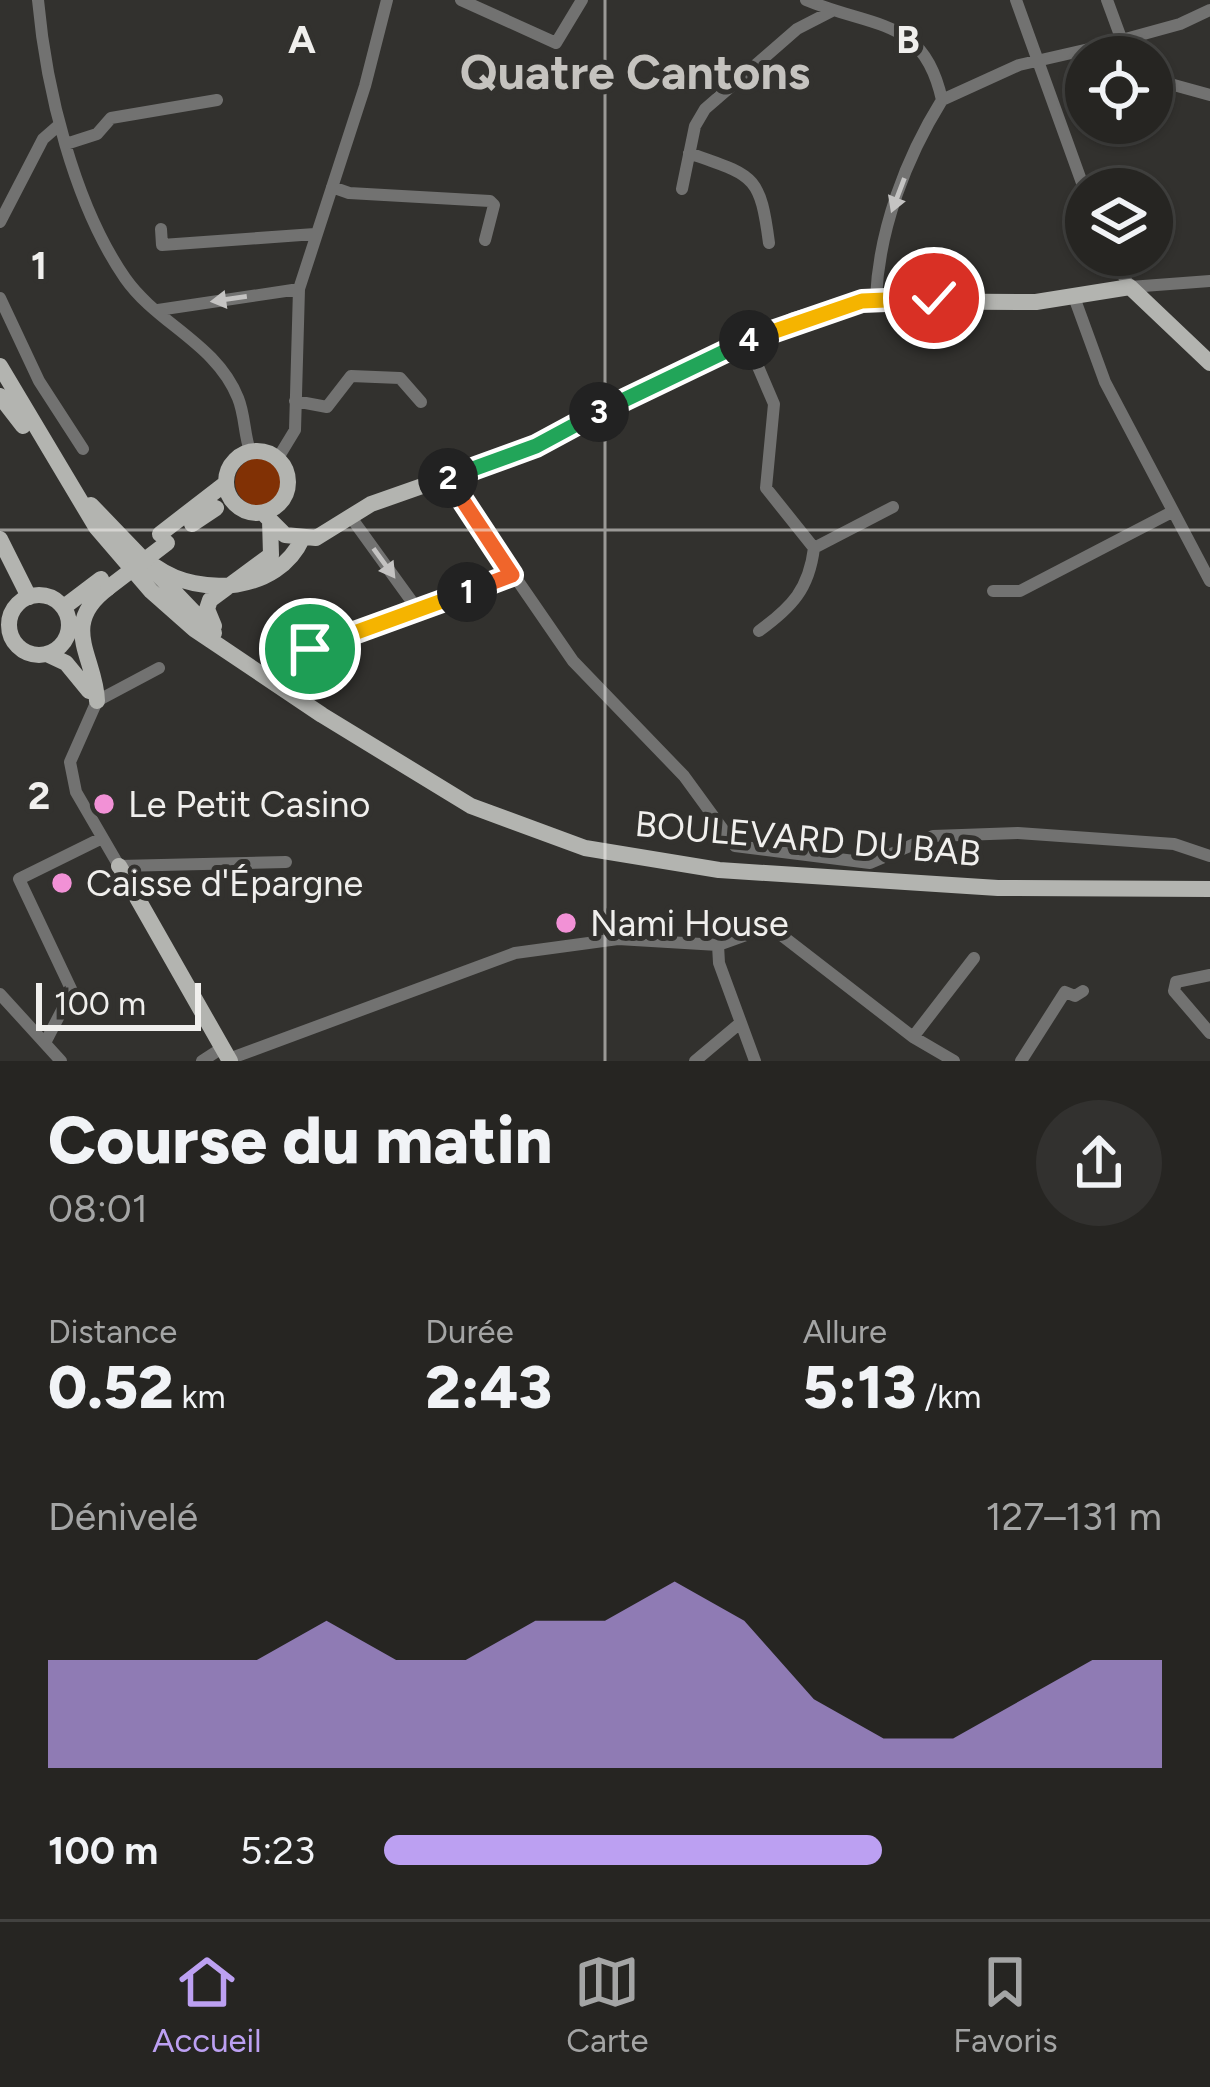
<!DOCTYPE html>
<html lang="fr">
<meta charset="utf-8">
<style>
body{margin:0;font-family:Figtree,sans-serif;background:#32312f;color:#f1f3f6;height:100vh;display:flex;flex-direction:column;font-size:45px;white-space:nowrap}
*{box-sizing:border-box;margin:0}
p{font-size:39px;color:#a4a5a5}
.icon{flex:none;width:66px;height:66px;fill:none;stroke:currentColor;stroke-width:2;stroke-linecap:round;stroke-linejoin:round}
.map{position:relative;height:1061px;overflow:hidden}
.drawer{display:flex;flex-direction:column;background:#262522;flex:1}
.drawer>*{flex:none}
.buttons{position:absolute;left:1065px;top:36px;display:grid;gap:24px}
.buttons a{display:grid;place-items:center;width:108px;height:108px;border-radius:50%;background:#262522;box-shadow:0 3px 9px #0004,0 0 0 3px #424240;font-size:60px}
.scale{position:absolute;left:36px;bottom:30px;width:165px;box-sizing:border-box;padding-left:12px;border:6px solid #f0efed;border-top:0;font-size:33px;line-height:42px;white-space:nowrap;color:#f0efed;-webkit-text-stroke:9px #32312e;paint-order:stroke}
.pin{position:absolute;display:grid;place-items:center;width:102px;height:102px;color:#fff;margin:-51px;border:6px solid #fff;border-radius:50%;box-shadow:0 3px 12px #0007}
.km{position:absolute;width:60px;height:60px;margin:-30px;border-radius:50%;background:#222;color:#fff;font-size:33px;line-height:60px;text-align:center}
.round{display:grid;place-items:center;flex:none;width:126px;height:126px;border-radius:63px;background:#32312f}
.headline{display:flex;align-items:center;justify-content:space-between;height:204px;padding:0 48px}
h1{font-size:66px;font-weight:800;line-height:90px}
.metrics{display:grid;grid-template-columns:repeat(3,1fr);gap:18px;height:204px;padding:12px 48px}
.metrics div{display:grid;align-content:center}
.metrics b{font-size:60px;font-weight:800}
.metrics small{font-size:33px;font-weight:400}
.metrics p{font-size:33px}
.chart{height:336px;padding:24px 48px}
.chart p{display:flex;justify-content:space-between}
.chart svg{width:100%;height:216px;margin-top:12px;fill:#bca0f2;opacity:.7}
ul{padding:0 48px;list-style:none;font-size:39px}
li{display:grid;grid-template-columns:192px 144px 1fr;align-items:center;height:90px}
li i{height:30px;border-radius:15px;background:#bca0f2}
.dock{display:flex;justify-content:space-around;align-items:center;height:168px;border-top:3px solid #424240;background:#262522;font-size:33px;color:#a4a5a5}
.dock a{display:grid;justify-items:center;gap:6px}
.dock .selected{color:#bca0f2}
.map>svg:first-child{display:block}
.grass{fill:#813105}
.lines{fill:none;stroke-linecap:round;stroke-linejoin:round}
.minor{stroke:#727271;stroke-width:12}
.major{stroke:#b3b4b0;stroke-width:16}
.major-bridge{stroke:#b3b4b0;stroke-width:16}
.oneway{fill:#c4c3c2}
.split-1-casing{stroke:#fff;stroke-width:24}
.split-2-casing{stroke:#fff;stroke-width:24}
.split-3-casing{stroke:#fff;stroke-width:24}
.split-4-casing{stroke:#fff;stroke-width:24}
.split-5-casing{stroke:#fff;stroke-width:24}
.split-1{stroke:#f5b400;stroke-width:15}
.split-2{stroke:#f0652b;stroke-width:15}
.split-3{stroke:#22a559;stroke-width:15}
.split-4{stroke:#22a559;stroke-width:15}
.split-5{stroke:#f5b400;stroke-width:15}
.grid{fill:none;stroke:#f0efed;stroke-width:3;stroke-opacity:0.55}
.poi-dot{fill:#f291d6;stroke:#32312e;stroke-width:4.5}
.labels{text-anchor:middle;stroke-width:10;stroke-linejoin:round;paint-order:stroke}
.poi-label{font-size:36px;fill:#f0efed;stroke:#32312e;text-anchor:start}
.street-label{font-size:36px;fill:#f0efed;stroke:#32312e}
.district-label{font-size:48px;font-weight:bold;fill:#c5c3bf;stroke:#32312e}
.grid-label{font-size:39px;text-anchor:middle;font-weight:bold;fill:#f0efed;stroke:#32312e;stroke-width:10;stroke-linejoin:round;paint-order:stroke}
</style>
<div class="map">
<svg width="1210" height="1061" viewBox="0 0 1210 1061">
<rect width="100%" height="100%" fill="#32312e"/>
<path class="grass" d="M235 482a24 24 0 1 1 48 0a24 24 0 1 1-48 0Z"/>
<g class="lines">
<path class="minor" d="M38,0C46,89 74,204 125,278C157,324 216,343 238,398C245,415 244,434 250,451
M461,0L556,43L582,0
M806,0C875,29 924,17 942,100
M1016,0L1086,194
M1107,0L1121,38
M1089,49L1180,24L1210,10
M1152,79L1210,95
M66,144L97,134L111,118L217,100
M689,153C754,176 760,174 769,243
M332,187L349,193L490,201L494,205L485,240
M682,189L695,126L705,109L797,29L832,11
M0,222L43,139L59,125
M161,229L162,245L315,234
M1111,255L1130,287L1210,281
M1074,297L1105,382L1210,581
M0,298L39,381L83,449
M876,298C879,229 906,158 942,100L1019,65L1089,49L1094,57
M158,310L299,289
M747,341L774,404L766,488L814,548
M295,401L327,407L351,376L400,378L421,402
M278,458L295,430L299,289L365,86L387,0
M447,478L573,661L684,776L735,846L870,863L933,836L1018,833L1174,844L1210,856
M350,516L418,610
M993,591H1020L1172,512
M759,631C792,607 809,589 814,548L893,507
M311,649L512,575
M159,668L97,701L70,762L76,792L119,866L286,862
M718,945L757,931H776L913,1037L954,1061
M718,945L719,963L755,1061
M1210,975L1176,982L1174,991L1210,1033
M0,994L61,1061
M913,1037L974,958
M46,1041L72,991L19,879L100,839
M229,1059L515,953L618,939L718,945
M202,1061L222,1048
M695,1061L739,1024
M1021,1061L1065,992L1075,996L1083,991"/>
<path class="major" d="M0,366L96,527L151,591L194,629L322,715L471,806L585,848L719,870L998,888L1210,889
M0,396L23,426
M226 482a31 31 0 1 1 62 0a31 31 0 1 1-62 0Z
M91,505L214,633
M263,513L285,535L316,538L371,504L536,446L794,320L862,301L1036,302L1130,287L1210,363
M192,524L216,508
M160,534L226,483
M0,539L29,597
M156,567C200,598 278,592 302,539
M9 625a30 30 0 1 1 60 0a30 30 0 1 1-60 0Z
M64,607L101,579
M214,626L207,609L210,600L271,555L270,520
M49,655L66,663L89,691
M97,701C96,658 58,625 108,588
M119,866L230,1061"/>
<path class="major-bridge" d="M108,588L167,543"/>
</g>
<defs><path id="oneway-solid" d="M-6-.8H1V-3.2L6.5 0L1 3.2V.8H-6Z" transform="scale(3)"/></defs>
<g class="oneway">
<use href="#oneway-solid" transform="translate(898 195) rotate(111)"/>
<use href="#oneway-solid" transform="translate(229 299) rotate(172)"/>
<use href="#oneway-solid" transform="translate(384 563) rotate(54)"/>
</g>
<g class="lines">
<defs>
<path id="split-1" d="M310,649L467,592"/>
<path id="split-2" d="M448,478L512,575L467,592"/>
<path id="split-3" d="M448,478L536,446L599,412"/>
<path id="split-4" d="M599,412L749,340"/>
<path id="split-5" d="M749,340L862,301L934,298"/>
</defs>
<use href="#split-1" class="split-1-casing"/>
<use href="#split-2" class="split-2-casing"/>
<use href="#split-3" class="split-3-casing"/>
<use href="#split-4" class="split-4-casing"/>
<use href="#split-5" class="split-5-casing"/>
<use href="#split-1" class="split-1"/>
<use href="#split-2" class="split-2"/>
<use href="#split-3" class="split-3"/>
<use href="#split-4" class="split-4"/>
<use href="#split-5" class="split-5"/>
</g>
<path class="grid" d="M605,0V1061M0,530H1210"/>
<g class="poi-dot">
<circle cx="104" cy="804" r="12"/>
<circle cx="62" cy="883" r="12"/>
<circle cx="566" cy="923" r="12"/>
</g>
<g class="labels">
<g class="poi-label">
<text x="128" y="817">Le Petit Casino</text>
<text x="86" y="896">Caisse d'Épargne</text>
<text x="590" y="936">Nami House</text>
</g>
<g class="street-label">
<text transform="translate(808 838) rotate(5)" y="13">BOULEVARD DU BAB</text>
</g>
<g class="district-label">
<text x="635" y="89">Quatre Cantons</text>
</g>
</g>
<g class="grid-label">
<text x="302" y="53">A</text>
<text x="908" y="53">B</text>
<text x="39" y="279">1</text>
<text x="39" y="809">2</text>
</g>
</svg>
<div class="buttons">
<a><svg class="icon" aria-label="locate" viewBox="0 0 24 24"><circle cx="12" cy="12" r="6"/><path d="M12 2v4M12 18v4M2 12h4M18 12h4"/></svg></a>
<a><svg class="icon" aria-label="layers" viewBox="0 0 24 24"><path d="M12 4l9 5-9 5-9-5zM3 14l9 5 9-5"/></svg></a>
</div>
<div class="scale">100 m</div>
<div class="pin" style="left:310px;top:649px;background:#1e9e55"><svg class="icon" aria-label="arrive" viewBox="0 0 24 24"><path d="M6 21V4h12l-3 4 3 4H6"/></svg></div>
<div class="pin" style="left:934px;top:298px;background:#d93025"><svg class="icon" aria-label="check" viewBox="0 0 24 24"><path d="M5 12l5 5 9-10"/></svg></div>
<b class="km" style="left:467px;top:592px">1</b>
<b class="km" style="left:448px;top:478px">2</b>
<b class="km" style="left:599px;top:412px">3</b>
<b class="km" style="left:749px;top:340px">4</b>
</div>
<section class="drawer">
<div class="headline"><div><h1>Course du matin</h1><p>08:01</p></div><a class="round"><svg class="icon" aria-label="share" viewBox="0 0 24 24"><path d="M12 15V3M7 8l5-5 5 5M5 13v7h14v-7"/></svg></a></div>
<div class="metrics">
<div><p>Distance</p><b>0.52<small> km</small></b></div>
<div><p>Durée</p><b>2:43</b></div>
<div><p>Allure</p><b>5:13<small> /km</small></b></div>
</div>
<div class="chart"><p><span>Dénivelé</span>127–131 m</p>
<svg viewBox="0 0 160 44" preserveAspectRatio="none"><path d="M0 44V22L10 22L20 22L30 22L40 14L50 22L60 22L70 14L80 14L90 6L100 14L110 30L120 38L130 38L140 30L150 22L160 22V44z"/></svg>
</div>
<ul>
<li><b>100 m</b>5:23<i style="width:64%"></i></li>
</ul>
</section>
<nav class="dock">
<a class="selected"><svg class="icon" aria-label="home" viewBox="0 0 24 24"><path d="M3 11l9-7 9 7M6 9v11h12V9"/></svg>Accueil</a>
<a><svg class="icon" aria-label="map" viewBox="0 0 24 24"><path d="M3 6l6-2 6 2 6-2v14l-6 2-6-2-6 2zM9 4v14M15 6v14"/></svg>Carte</a>
<a><svg class="icon" aria-label="saved" viewBox="0 0 24 24"><path d="M7 4h10v16l-5-4-5 4z"/></svg>Favoris</a>
</nav>
